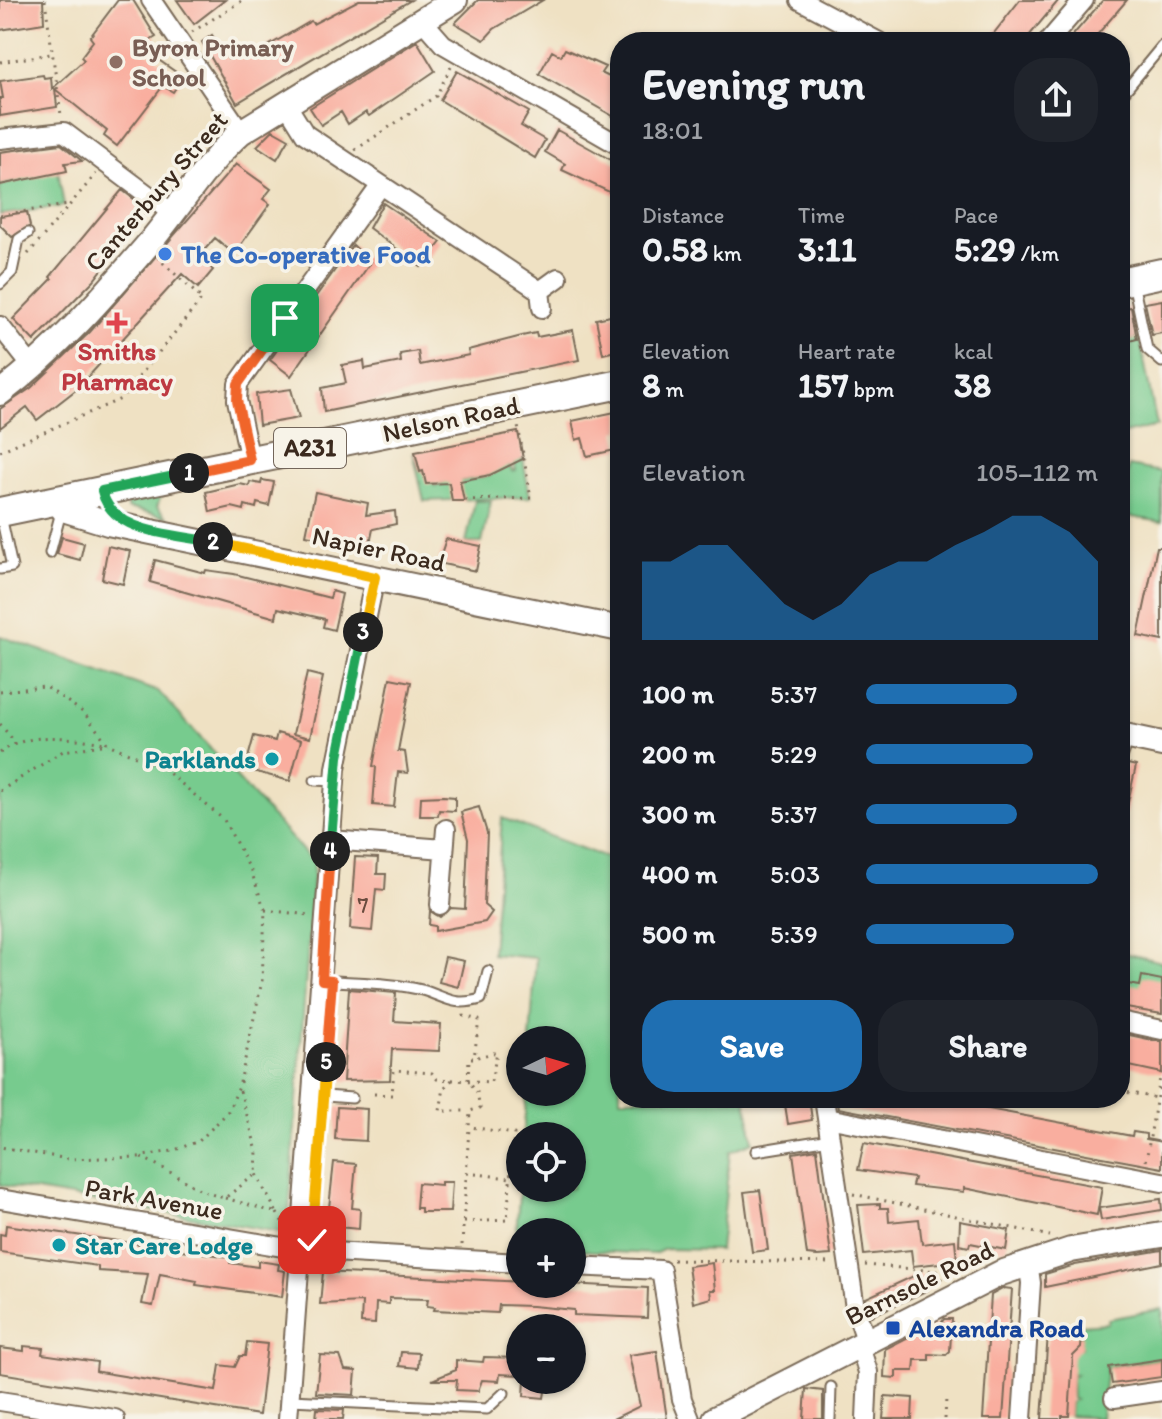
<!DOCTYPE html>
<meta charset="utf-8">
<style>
body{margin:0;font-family:Itim,sans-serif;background:#20242c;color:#f1f3f6;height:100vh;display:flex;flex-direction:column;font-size:30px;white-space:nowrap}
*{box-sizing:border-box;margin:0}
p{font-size:26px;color:#9ea1a6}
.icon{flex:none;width:44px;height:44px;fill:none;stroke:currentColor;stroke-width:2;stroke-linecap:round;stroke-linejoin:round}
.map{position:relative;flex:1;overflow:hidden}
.sheet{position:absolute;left:610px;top:32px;width:520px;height:1076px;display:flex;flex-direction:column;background:#171b24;border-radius:32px;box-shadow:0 2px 6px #0004}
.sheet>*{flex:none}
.needle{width:52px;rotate:85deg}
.fabs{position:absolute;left:506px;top:1026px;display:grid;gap:16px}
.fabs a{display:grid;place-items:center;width:80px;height:80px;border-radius:50%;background:#171b24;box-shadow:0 2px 6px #0004;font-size:40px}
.pin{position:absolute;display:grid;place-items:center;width:68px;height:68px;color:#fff;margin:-34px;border-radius:16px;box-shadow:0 4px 12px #0006}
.km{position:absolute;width:40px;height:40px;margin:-20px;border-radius:50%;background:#222;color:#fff;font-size:22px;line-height:40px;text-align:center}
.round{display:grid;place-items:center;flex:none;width:84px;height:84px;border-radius:32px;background:#20242c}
.summary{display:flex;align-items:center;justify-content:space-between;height:136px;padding:0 32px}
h1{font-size:44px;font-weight:700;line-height:60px}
.metrics{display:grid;grid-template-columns:repeat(3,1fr);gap:12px;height:136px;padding:8px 32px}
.metrics div{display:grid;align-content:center}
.metrics b{font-size:34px;font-weight:700}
.metrics small{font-size:22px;font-weight:400}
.metrics p{font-size:22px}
.chart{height:224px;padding:16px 32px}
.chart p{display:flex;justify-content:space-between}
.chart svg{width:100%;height:144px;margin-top:8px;fill:#1f6fb2;opacity:.7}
.cta{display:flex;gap:16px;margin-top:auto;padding:16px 32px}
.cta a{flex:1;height:92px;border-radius:32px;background:#1f6fb2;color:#fff;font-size:32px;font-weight:700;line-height:92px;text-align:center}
.cta a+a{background:#20242c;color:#f1f3f6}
ul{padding:0 32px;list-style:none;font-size:26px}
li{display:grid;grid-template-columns:128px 96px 1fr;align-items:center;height:60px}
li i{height:20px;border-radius:10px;background:#1f6fb2}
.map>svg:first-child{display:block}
.green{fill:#77cb8e;stroke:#597a56;stroke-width:2}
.building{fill:#f9ae9f}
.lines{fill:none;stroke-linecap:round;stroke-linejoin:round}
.lane-casing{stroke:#7a6a58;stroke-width:13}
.street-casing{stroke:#7a6a58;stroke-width:22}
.secondary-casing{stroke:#7a6a58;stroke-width:28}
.primary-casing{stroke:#7a6a58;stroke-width:32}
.path{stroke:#7a6a58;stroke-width:3;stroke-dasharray:2 6;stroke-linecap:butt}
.lane{stroke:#fff;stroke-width:9}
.street{stroke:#fff;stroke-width:18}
.secondary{stroke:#fff;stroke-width:24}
.primary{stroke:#fff;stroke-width:28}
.split-1-casing{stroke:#fff;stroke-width:16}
.split-2-casing{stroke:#fff;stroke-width:16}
.split-3-casing{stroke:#fff;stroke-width:16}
.split-4-casing{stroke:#fff;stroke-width:16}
.split-5-casing{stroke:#fff;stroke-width:16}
.split-6-casing{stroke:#fff;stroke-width:16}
.split-1{stroke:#f0652b;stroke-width:10}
.split-2{stroke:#22a559;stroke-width:10}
.split-3{stroke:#f5b400;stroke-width:10}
.split-4{stroke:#22a559;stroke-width:10}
.split-5{stroke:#f0652b;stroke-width:10}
.split-6{stroke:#f5b400;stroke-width:10}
.education-dot{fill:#8d6e63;stroke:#f7f3e8;stroke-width:3}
.shop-dot{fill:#3f7fe0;stroke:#f7f3e8;stroke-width:3}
.health-dot{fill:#e0444e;stroke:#f7f3e8;stroke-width:3}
.culture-dot{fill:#0f9aa8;stroke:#f7f3e8;stroke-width:3}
.transit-dot{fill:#1a4fb4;stroke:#f7f3e8;stroke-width:3}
.labels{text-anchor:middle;stroke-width:7;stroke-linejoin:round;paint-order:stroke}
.number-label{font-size:22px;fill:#6a4b3e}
.shield{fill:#f7f3e8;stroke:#73665b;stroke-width:2}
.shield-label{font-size:24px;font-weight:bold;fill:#3b2a1e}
.education-label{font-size:26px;font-weight:bold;fill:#785e54;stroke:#f7f3e8;text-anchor:start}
.street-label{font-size:26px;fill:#3b2a1e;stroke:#f7f3e8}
.shop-label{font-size:26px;font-weight:bold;fill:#366cbe;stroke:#f7f3e8;text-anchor:start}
.health-label{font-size:26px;font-weight:bold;fill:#be3a42;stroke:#f7f3e8}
.culture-label{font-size:26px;font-weight:bold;fill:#0d838f;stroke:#f7f3e8;text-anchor:end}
.transit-label{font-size:26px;font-weight:bold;fill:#164399;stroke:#f7f3e8;text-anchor:start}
</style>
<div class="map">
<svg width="1162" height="1419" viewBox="0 0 1162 1419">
<rect width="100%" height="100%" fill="#f7f3e8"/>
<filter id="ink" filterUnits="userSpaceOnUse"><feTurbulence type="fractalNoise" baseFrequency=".0125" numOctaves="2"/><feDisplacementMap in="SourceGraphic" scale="16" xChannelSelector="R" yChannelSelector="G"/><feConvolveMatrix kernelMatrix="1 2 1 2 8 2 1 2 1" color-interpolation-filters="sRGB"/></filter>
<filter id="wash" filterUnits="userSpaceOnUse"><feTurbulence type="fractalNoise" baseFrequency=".006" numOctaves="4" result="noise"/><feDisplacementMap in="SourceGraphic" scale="32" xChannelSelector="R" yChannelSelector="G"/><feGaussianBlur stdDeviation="1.8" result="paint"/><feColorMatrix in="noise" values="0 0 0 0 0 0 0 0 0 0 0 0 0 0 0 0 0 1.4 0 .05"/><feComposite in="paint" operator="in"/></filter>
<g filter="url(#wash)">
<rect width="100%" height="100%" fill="#efe1c3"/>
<path class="green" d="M58,170L64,206L0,215V185Z
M1120,321L1125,341L1139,335L1157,426L1120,435Z
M413,452L420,471H423L435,486L443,484L440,467L462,481L490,475L489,467L505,455L512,471L516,470L514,461L523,459L530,497L424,501Z
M1129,466L1162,472V522L1120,515Z
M162,493L157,507L167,517L127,508L129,499Z
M475,501H491L482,543H466Z
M0,636L159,692L314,863L288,1224L279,1232L0,1185Z
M502,818L620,863V1098H746L753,1142L730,1151L720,1250L665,1249L654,1254L572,1250V1232H520V1247H515L520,1184V1188H572V1136H523L527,1092H572V1040H530L536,958L492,954Z
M1120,952L1162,962V986L1139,993L1123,983L1120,989Z
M1162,1309V1359L1107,1367L1101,1418L1069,1416L1070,1403L1075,1400L1072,1399L1071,1378L1076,1374L1065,1373L1073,1349L1081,1348L1080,1325L1108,1323V1319Z"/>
<g id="blocks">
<path class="building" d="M0,0H43L44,23L0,30Z
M118,0H133L156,37L140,47L183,77L173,92L163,86L117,146L104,136L107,131L55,89L57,107L0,116V98H3L0,81L43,75L44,78L51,77L52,89L84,60L81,57L93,41L90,37Z
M177,0H225L194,24Z
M359,0H411L237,103L202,42L212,35L228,59L240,53L244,60L311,21L313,24Z
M478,0H543L494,29L484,40L455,23Z
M1020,0H1059L1024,42H987Z
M1103,0H1127L1091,42H1067Z
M417,41L435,71L369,116L366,112L348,124L341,112L321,125L310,108Z
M565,49L605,67L601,73L620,82V120L539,74L552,51L561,56Z
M457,71L529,112L521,126L545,140L535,158L440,100Z
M273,130L289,139L277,159L257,146Z
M557,130L620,165V197L562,170L565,164L545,152Z
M61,144L82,161L65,163L67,171L0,185V152Z
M236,164L271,189L263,199L270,204L234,254L215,238L199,256L213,270L198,288L182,274L77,389L37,420L27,407L0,428V409L31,388L90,332Z
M122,190L148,210L94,280L34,341L13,319L52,279L50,277Z
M383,203L441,242L421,267L369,228Z
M27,212L30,226L12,237L0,225V216Z
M353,245L371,262L291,376L270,360Z
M1162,300V333L1152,335L1145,303Z
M1131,307L1137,339L1125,342L1120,329V309Z
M620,314V350L603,354L596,319Z
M573,330L579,360L324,412L322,388L346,383L342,365L364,361L365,369L401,362L400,354L418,351L420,365L469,355L468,350L522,336L536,333L537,337Z
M291,389L299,418L259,425L256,394Z
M620,411V430L616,431L620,449L587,456L582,438L576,440L572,421Z
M518,432L523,459L490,475L460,481L464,501H452L449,483L426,484L423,471L420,472L415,452Z
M262,480L274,482L269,506L257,503L256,508L245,505L244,510L232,507L210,512L206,492L240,484L249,486L250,482L261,484Z
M315,492L368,503L366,515L395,511L396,524L373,529L369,548L306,535Z
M62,537L84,543L80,560L57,554Z
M446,539L481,546L476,571L438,563Z
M108,546L130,551L123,584L102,579Z
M1157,547H1162V641L1138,636Z
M155,560L205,573L206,570L234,574L330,598L332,591L342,594L334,630L323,627L325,619L278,608L276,618L150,582Z
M307,673L323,677L310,738L293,734Z
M390,678L411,682L398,751L405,752L408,773L398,772L394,807L373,805L376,767L373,766Z
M277,733L301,740L290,781L245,769L254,736L275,741Z
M1128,764L1136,766L1125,816H1120V783Z
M443,796L455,797V811L439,810L438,816H420L421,797Z
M479,807L487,833L484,905L492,912L485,922L435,931V926L429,925L430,911L440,917L451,908L465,909L468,839L461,812Z
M355,857L378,858L377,874H386L385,890L376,889L372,931L350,929Z
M445,957L464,961L458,987L439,982Z
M1142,976L1162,980V1014L1120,1007L1123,983L1140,986Z
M349,989L396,993L394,1021L441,1024L439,1051L392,1049L390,1080L343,1081Z
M1120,1033L1162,1042V1073L1120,1064Z
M784,1098H809L812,1120L788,1124Z
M836,1098H930L1132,1136L1133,1132L1146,1134V1139L1162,1142V1168L838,1108Z
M337,1107L367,1109L366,1141L335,1139Z
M864,1143L1102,1187L1097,1215L964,1188V1192L912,1186L914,1178L858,1170Z
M817,1149L831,1255L817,1256L807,1255L793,1153Z
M334,1162L356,1164L352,1208L360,1209L359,1229L327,1226Z
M441,1182H452L450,1212H421V1208H416L418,1183L441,1185Z
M760,1190L768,1250L752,1252L744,1192Z
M1161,1199L1162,1210L1101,1220L1099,1208Z
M880,1204V1208H888L889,1222L919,1219L922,1244L955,1240L957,1261L913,1266L911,1250L864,1255L858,1205Z
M960,1221L1009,1230L1006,1250L970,1243L969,1247L959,1245Z
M6,1225L230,1257V1263L258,1267V1261L279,1264L278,1270L285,1271L282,1297L196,1285L197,1281L160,1274L153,1306L142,1304L148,1274L98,1271V1266L0,1252V1234L5,1235Z
M1162,1250V1263L1045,1287V1274L1075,1265Z
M712,1263L715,1290H710L711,1298L693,1303L688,1266Z
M323,1272L648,1288L647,1318L574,1315V1310L532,1306L499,1305L498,1313L434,1310L435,1307L427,1306L428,1299L389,1298V1304L376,1303L375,1324L361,1323L362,1302L320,1304Z
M920,1273L928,1290L871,1316L866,1298Z
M1004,1288L1012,1289L1003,1419H983L991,1295Z
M944,1319H952L950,1351L946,1355L929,1354V1360H915L914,1371H896V1378L884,1377L885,1349L922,1330L930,1331V1326L940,1325Z
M1048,1333L1082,1336L1081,1348L1073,1356L1069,1416H1062V1419H1042Z
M247,1342L267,1344L259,1415L0,1373V1348L24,1351V1346L43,1348L42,1354L97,1362L96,1371L99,1372L216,1391L220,1365L235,1367L240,1356H245Z
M657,1351L667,1419H613L640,1406L629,1355Z
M401,1352L419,1353L418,1368L399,1366Z
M320,1355L340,1356L345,1370L356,1371L354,1395L316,1393Z
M484,1357L519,1358V1375L500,1374L499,1381L482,1380L478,1391L456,1390L457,1380H432L456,1370V1360L483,1362Z
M1162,1359V1377L1112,1384L1109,1367Z
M525,1380H547L544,1398L524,1396Z
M806,1389L823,1391V1419H804Z
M885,1396L913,1398L912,1419H883Z
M317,1409L344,1410L343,1419H316Z"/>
</g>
</g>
<g filter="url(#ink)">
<use href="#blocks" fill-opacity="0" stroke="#7a6a58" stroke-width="2"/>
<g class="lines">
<defs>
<path id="lane" d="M1120,97L1162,46
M1133,282L1147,349L1162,362
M0,284L12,272L19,239L28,233
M50,553L61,512
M0,569L12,567L1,516
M1120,764L1128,740
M315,780L335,781
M322,980C353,983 391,982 422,990C446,997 453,1007 481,999L488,971
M312,1095L352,1098
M756,1151L830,1139
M290,1400L487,1409L504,1393
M830,1419L831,1387"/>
<path id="street" d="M151,0L241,132
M800,0L879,42
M422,20L443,44L620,146
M1048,42L1084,0
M285,102L305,134L540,291L542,308
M0,139L64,132L172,213
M540,291L558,278
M0,326L33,368
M250,460L237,400L238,384L381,185
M331,840L444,849
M440,905L446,829
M1120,1021L1162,1030
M824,1098L855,1308L866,1340
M827,1118L1162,1182
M0,1199L300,1250L520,1263
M572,1266L661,1270L682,1399L690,1419
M859,1343L868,1372L866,1419
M1114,1398L1162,1391
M0,1401L115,1419
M288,1419L336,768L375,577
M1022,1419L1031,1283L1028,1262"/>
<path id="secondary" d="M0,393C57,350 104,296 151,241C181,205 206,164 241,132L455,0
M59,500L63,509L108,523L620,629
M1120,735L1162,744
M715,1419L1001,1273L1071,1250L1162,1235"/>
<path id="primary" d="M1120,282L1162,273
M0,512L620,384"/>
</defs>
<use href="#lane" class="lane-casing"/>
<use href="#street" class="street-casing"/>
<use href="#secondary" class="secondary-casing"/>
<use href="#primary" class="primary-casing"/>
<path class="path" d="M45,0L61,115
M192,32L243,0
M0,62L51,54
M355,150L436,96L452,65
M0,215L68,205
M28,254L96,174
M0,451L121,399L202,299L158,258
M465,500L531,498L518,426
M0,691L46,687L84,713L108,744L163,768L224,820L251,871L265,910L262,981L239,1087L227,1113L199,1141L172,1151L138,1157L68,1159L0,1147
M0,724L14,741
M0,753C29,730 70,738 105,743
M0,791L63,751L108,744
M265,910L309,915
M452,1080L444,1088L440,1111H469
M1120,1091L1162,1099
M374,1094L392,1095L394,1070L432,1073L437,1079L491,1082L497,1052L474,1058
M141,1158C172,1169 192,1191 225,1198L256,1174L257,1151L239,1087
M1146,1161L1162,1066
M467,1173L510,1178
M853,1194L1050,1236
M225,1198L277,1213L256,1174
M277,1213L285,1226
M464,1222L507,1220L514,1134L471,1127
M462,1245L470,1111L480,1108L477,1092L468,1080L469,1058H474L479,1020L464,1016V1013
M673,1260L833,1263
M865,1265L937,1271L942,1281
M945,1419L946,1398"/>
<use href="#lane" class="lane"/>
<use href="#street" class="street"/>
<use href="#secondary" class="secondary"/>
<use href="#primary" class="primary"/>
</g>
</g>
<g class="lines" filter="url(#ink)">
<defs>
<path id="split-1" d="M189,473L250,460L237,400L238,384L285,318"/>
<path id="split-2" d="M189,473L102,491C112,535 176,534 213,542"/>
<path id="split-3" d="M213,542L375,577L363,632"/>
<path id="split-4" d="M330,851L338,757L363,632"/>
<path id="split-5" d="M326,1062L332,981L322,980L330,851"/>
<path id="split-6" d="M312,1240L326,1062"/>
</defs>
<use href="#split-1" class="split-1-casing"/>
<use href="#split-2" class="split-2-casing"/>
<use href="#split-3" class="split-3-casing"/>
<use href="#split-4" class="split-4-casing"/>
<use href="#split-5" class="split-5-casing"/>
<use href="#split-6" class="split-6-casing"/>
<use href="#split-1" class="split-1"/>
<use href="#split-2" class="split-2"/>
<use href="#split-3" class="split-3"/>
<use href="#split-4" class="split-4"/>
<use href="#split-5" class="split-5"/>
<use href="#split-6" class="split-6"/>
</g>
<circle class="education-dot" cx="116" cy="62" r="8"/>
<circle class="shop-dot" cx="165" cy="254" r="8"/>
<path class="health-dot" d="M113 311h8v8h8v8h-8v8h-8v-8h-8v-8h8z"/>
<g class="culture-dot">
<circle cx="272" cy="759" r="8"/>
<circle cx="59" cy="1245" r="8"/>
</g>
<rect class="transit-dot" x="885" y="1320" width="16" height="16" rx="4"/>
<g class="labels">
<g class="number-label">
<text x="363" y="913">7</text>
</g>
<rect class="shield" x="274" y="428" width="72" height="40" rx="6"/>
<g class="shield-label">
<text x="310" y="456">A231</text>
</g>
<g class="education-label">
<text x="132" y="56">Byron Primary<tspan x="132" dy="30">School</tspan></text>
</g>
<g class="street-label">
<text transform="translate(156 191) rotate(-49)" y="9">Canterbury Street</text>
<text transform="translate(451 419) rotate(-12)" y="9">Nelson Road</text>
<text transform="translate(379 549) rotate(12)" y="9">Napier Road</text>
<text transform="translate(154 1199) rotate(10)" y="9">Park Avenue</text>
<text transform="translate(919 1283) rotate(-26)" y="9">Barnsole Road</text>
</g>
<g class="shop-label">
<text x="181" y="263">The Co-operative Food</text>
</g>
<g class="health-label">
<text x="117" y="360">Smiths<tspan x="117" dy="30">Pharmacy</tspan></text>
</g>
<g class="culture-label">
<text x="256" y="768">Parklands</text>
<text x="75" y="1254" text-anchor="start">Star Care Lodge</text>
</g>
<g class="transit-label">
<text x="909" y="1337">Alexandra Road</text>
</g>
</g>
</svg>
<div class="fabs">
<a><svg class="needle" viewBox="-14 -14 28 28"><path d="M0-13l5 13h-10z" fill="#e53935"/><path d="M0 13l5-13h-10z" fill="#9ea1a6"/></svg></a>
<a><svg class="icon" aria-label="locate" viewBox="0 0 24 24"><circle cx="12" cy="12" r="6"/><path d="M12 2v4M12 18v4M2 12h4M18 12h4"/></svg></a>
<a>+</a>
<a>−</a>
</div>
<div class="pin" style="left:285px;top:318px;background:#1e9e55"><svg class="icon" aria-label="arrive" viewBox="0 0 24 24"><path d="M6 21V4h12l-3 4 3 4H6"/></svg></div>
<div class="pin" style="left:312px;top:1240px;background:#d93025"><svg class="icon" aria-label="check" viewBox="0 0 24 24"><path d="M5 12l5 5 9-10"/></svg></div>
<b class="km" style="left:189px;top:473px">1</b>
<b class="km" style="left:213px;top:542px">2</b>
<b class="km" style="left:363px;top:632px">3</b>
<b class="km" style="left:330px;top:851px">4</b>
<b class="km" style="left:326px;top:1062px">5</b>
<section class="sheet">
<div class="summary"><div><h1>Evening run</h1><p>18:01</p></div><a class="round"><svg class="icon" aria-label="share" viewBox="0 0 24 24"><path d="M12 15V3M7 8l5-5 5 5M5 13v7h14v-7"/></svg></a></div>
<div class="metrics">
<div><p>Distance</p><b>0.58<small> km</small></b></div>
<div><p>Time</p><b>3:11</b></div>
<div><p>Pace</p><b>5:29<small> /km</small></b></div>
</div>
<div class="metrics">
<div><p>Elevation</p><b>8<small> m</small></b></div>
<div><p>Heart rate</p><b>157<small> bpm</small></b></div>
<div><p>kcal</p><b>38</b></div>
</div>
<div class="chart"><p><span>Elevation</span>105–112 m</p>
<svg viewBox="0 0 160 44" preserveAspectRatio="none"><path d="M0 44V20L10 20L20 15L30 15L40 24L50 33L60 38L70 33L80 24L90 20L100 20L110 15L120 11L130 6L140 6L150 11L160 20V44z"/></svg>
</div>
<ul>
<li><b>100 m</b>5:37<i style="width:65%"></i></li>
<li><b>200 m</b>5:29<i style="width:72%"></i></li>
<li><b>300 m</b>5:37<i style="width:65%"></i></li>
<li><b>400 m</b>5:03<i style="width:100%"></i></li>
<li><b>500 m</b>5:39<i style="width:64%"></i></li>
</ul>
<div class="cta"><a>Save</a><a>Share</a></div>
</section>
</div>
